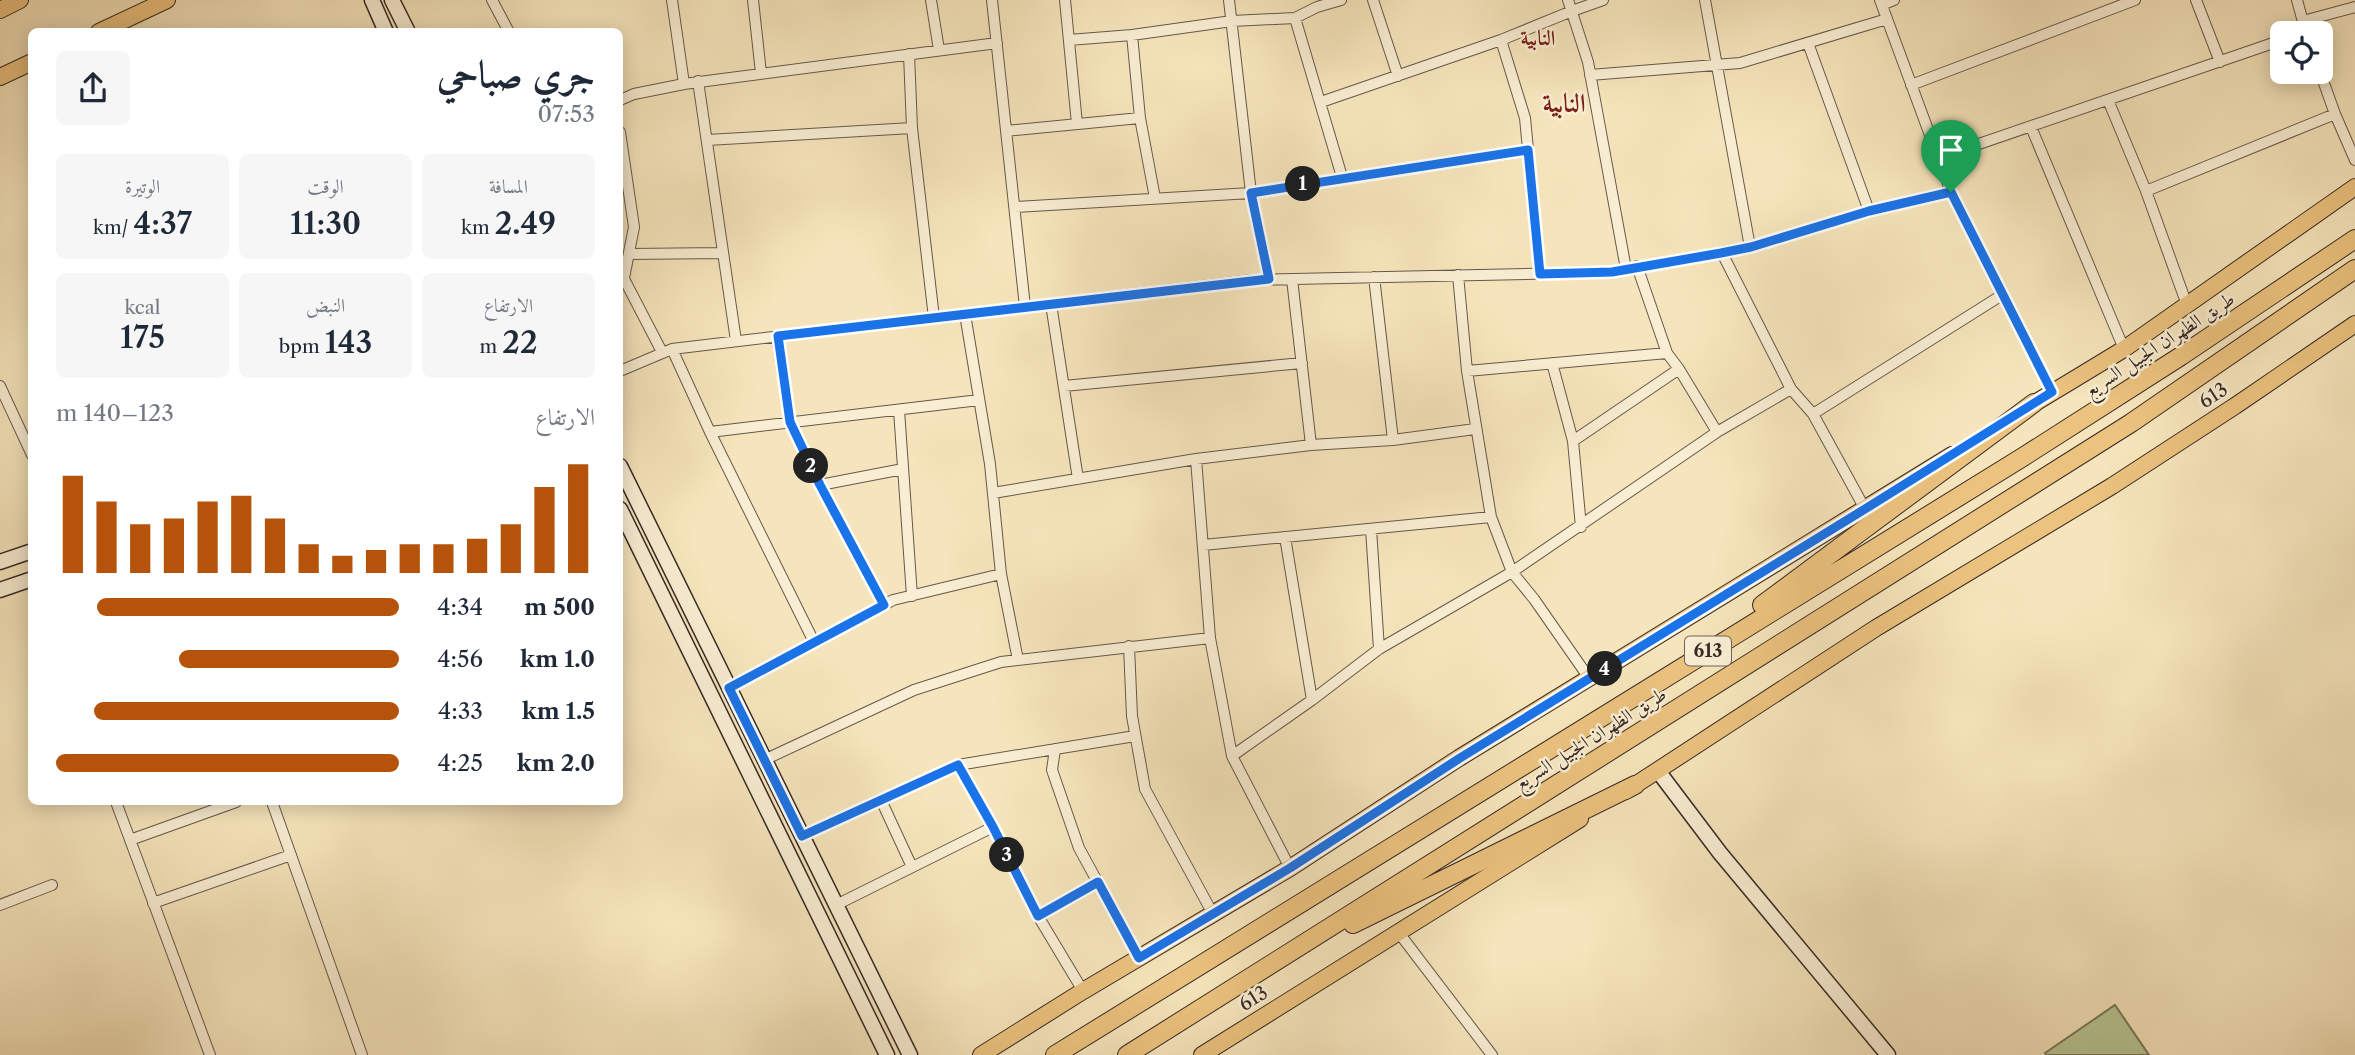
<!DOCTYPE html>
<html lang="ar">
<meta charset="utf-8">
<style>
body{margin:0;font-family:"Libre Caslon Text",Amiri,serif;background:#f6f6f7;color:#1f2937;direction:rtl;height:100vh;display:flex;flex-direction:column;font-size:26px;white-space:nowrap}
*{box-sizing:border-box;margin:0}
p{font-size:23px;color:#747a83}
.icon{flex:none;width:38px;height:38px;fill:none;stroke:currentColor;stroke-width:2;stroke-linecap:round;stroke-linejoin:round}
.map{position:relative;flex:1;overflow:hidden;direction:ltr}
.details{position:absolute;left:28px;top:28px;width:595px;height:777px;display:flex;flex-direction:column;background:#fff;border-radius:10px;box-shadow:0 4px 18px #0003;direction:rtl}
.details>*{flex:none}
.buttons{position:absolute;left:2270px;top:21px;display:grid;gap:14px}
.buttons a{display:grid;place-items:center;width:63px;height:63px;border-radius:10px;background:#fff;box-shadow:0 4px 18px #0003;font-size:35px}
.pin{position:absolute;display:grid;place-items:center;width:60px;height:60px;color:#fff;margin:-72px -30px;border-radius:50% 50% 50% 0;rotate:-45deg;box-shadow:0 0 7px #0007}
.pin .icon{rotate:45deg}
.km{position:absolute;width:35px;height:35px;margin:-18px;border-radius:50%;background:#222;color:#fff;font-size:19px;line-height:35px;text-align:center}
.round{display:grid;place-items:center;flex:none;width:74px;height:74px;border-radius:10px;background:#f6f6f7}
.headline{display:flex;align-items:center;justify-content:space-between;height:119px;padding:0 28px}
h1{font-size:38px;font-weight:600;line-height:52px}
.stats{display:grid;grid-template-columns:repeat(3,1fr);gap:10px;height:119px;padding:7px 28px}
.stats div{display:grid;align-content:center;border-radius:10px;background:#f6f6f7;text-align:center}
.stats b{font-size:30px;font-weight:600}
.stats small{font-size:19px;font-weight:400}
.stats p{font-size:19px}
.chart{height:196px;padding:14px 28px}
.chart p{display:flex;justify-content:space-between}
.chart svg{width:100%;height:126px;margin-top:7px;stroke:#b45309;stroke-width:6}
ul{padding:0 28px;list-style:none;font-size:23px}
li{display:grid;grid-template-columns:112px 84px 1fr;align-items:center;height:52px}
li i{height:18px;border-radius:9px;background:#b45309}
.map>svg:first-child{display:block}
.green{fill:#b7c694;stroke:#76785c;stroke-width:2}
.lines{fill:none;stroke-linecap:round;stroke-linejoin:round}
.street-casing{stroke:#66584b;stroke-width:12}
.secondary-casing{stroke:#362925;stroke-width:17}
.primary-casing{stroke:#362925;stroke-width:18}
.highway-casing{stroke:#362925;stroke-width:20}
.street{stroke:#f9eed3;stroke-width:10}
.secondary{stroke:#f9eed3;stroke-width:14}
.primary{stroke:#ebc27e;stroke-width:16}
.highway{stroke:#ebc27e;stroke-width:18}
.route-casing{stroke:#fff;stroke-width:14}
.route{stroke:#1a73e8;stroke-width:9}
.labels{text-anchor:middle;stroke-width:5;stroke-linejoin:round;paint-order:stroke}
.shield{fill:#f9eed3;stroke:#706459;stroke-width:2}
.shield-label{font-size:18px;font-weight:bold;fill:#362925}
.street-label{font-size:19px;fill:#362925;stroke:#f9eed3}
.neighbourhood-label{font-size:21px;font-weight:bold;fill:#7a1f14;stroke:#f9eed3}
.district-label{font-size:26px;font-weight:bold;fill:#7a1f14;stroke:#f9eed3}
</style>
<div class="map">
<svg width="2355" height="1055" viewBox="0 0 2355 1055">
<rect width="100%" height="100%" fill="#f6e5bc"/>
<filter id="stains"><feTurbulence type="fractalNoise" baseFrequency=".00286" numOctaves="4"/><feColorMatrix values="0 0 0 0 .2 0 0 0 0 .09 0 0 0 0 .02 0 0 0 .5 -.17"/></filter>
<radialGradient id="worn" r=".72"><stop offset=".6" stop-color="#630" stop-opacity="0"/><stop offset="1" stop-color="#630" stop-opacity=".3"/></radialGradient>
<path class="green" d="M2115,1005L2149,1055H2046L2045,1053Z"/>
<g class="lines">
<defs>
<path id="street" d="M492,0L509,32
M672,0L684,84
M753,0L761,73
M931,0L939,50
M992,0L1025,307
M1065,0L1077,124
M1229,0L1251,193L1269,279
M1373,0L1398,76
M1568,0L1588,62L1626,269
M1705,0L1750,247
M1880,0L1951,192L2052,392
M2196,0L2220,62
M2297,0L2306,33
M1882,5L1894,0
M1295,18L1342,177
M2303,21L2355,7
M1132,35L1140,118L1155,198
M1069,40L1132,35L1232,21L1295,18L1317,7L1341,0
M1501,40L1525,118L1540,274
M1808,43L1869,211
M909,54L912,128L934,318
M2320,72L2335,114L2355,160
M1590,75L1740,63L1887,19
M698,81L736,341
M1911,85L2135,0
M620,100L634,94L684,84L997,43
M2108,100L2146,191L2187,305
M1321,102L1501,40L1572,11L1603,0
M2031,127L2124,349
M1006,131L1140,118
M620,132L634,227L624,278
M707,140L912,128
M1938,158L2282,40
M2146,191L2335,114
M1015,207L1251,193L1528,151
M1722,253L1791,389L1813,414L1865,509
M629,254L723,253
M1637,266L1667,353L1679,369L1717,432
M621,273L662,352
M1458,275L1467,371L1491,517L1512,572L1534,599L1589,678
M1374,277L1393,440
M1292,279L1311,445
M1051,304L1078,479
M965,314L990,464L1001,574L1018,660
M777,336L790,422L820,485L884,605
M672,349L710,432L814,642
M1552,363L1573,441L1581,527
M620,371L672,349L1252,280L1612,272L1750,247L1869,211L1951,192
M1467,371L1667,353
M0,386L32,455
M1064,386L1302,363
M899,410L912,596
M1813,414L2002,295
M710,432L979,400
M1573,441L1679,369
M1196,459L1210,638L1232,756L1290,868
M820,485L903,469
M993,493L1196,459L1311,445L1393,440L1475,429
M1371,529L1379,649
M1285,537L1312,700
M1203,545L1491,517
M1129,646L1132,716L1145,789L1213,914
M729,688L893,600L1001,574
M1055,749L1052,770L1079,848L1139,958
M1232,756L1312,700L1379,649L1512,572L1717,432L1791,389
M764,760L914,690L1001,662L1210,638
M958,765L993,827L1038,916L1083,991
M881,800L912,867
M116,802L210,1055
M272,802L362,1055
M802,836L958,765L1135,736
M130,840L236,802
M153,903L291,855
M0,905L52,885
M836,905L993,827
M1038,916L1098,882
M1399,933L1492,1055"/>
<path id="secondary" d="M372,0L386,32
M392,0L408,32
M620,466L910,1055
M620,509L887,1055
M0,562L32,551
M0,590L32,579
M1658,771L1720,853L1888,1055"/>
<path id="primary" d="M0,10L20,0
M99,32L167,0
M0,77L32,62
M2025,409L2124,349L2355,187
M1626,791L1876,628L2112,486L2235,406L2355,324
M981,1055L1083,991L1290,868L1459,758L1952,455
M1202,1055L1580,819"/>
<path id="highway" d="M1762,605L2034,403
M1353,924L1635,785
M1055,1055L2023,457L2181,356L2355,239
M1127,1055L2131,423L2355,269"/>
</defs>
<use href="#street" class="street-casing"/>
<use href="#secondary" class="secondary-casing"/>
<use href="#primary" class="primary-casing"/>
<use href="#highway" class="highway-casing"/>
<use href="#street" class="street"/>
<use href="#secondary" class="secondary"/>
<use href="#primary" class="primary"/>
<use href="#highway" class="highway"/>
</g>
<g class="lines">
<defs>
<path id="route" d="M1528,150L1540,274L1612,272L1721,253L1751,247L1869,211L1951,192L2052,392L1865,509L1460,758L1290,868L1139,958L1098,882L1038,916L993,827L958,765L802,836L729,688L884,605L820,485L790,422L778,336L1269,279L1251,193Z"/>
</defs>
<use href="#route" class="route-casing"/>
<use href="#route" class="route"/>
</g>
<g class="labels">
<rect class="shield" x="1685" y="636.5" width="46" height="29" rx="5"/>
<g class="shield-label">
<text x="1708" y="657">613</text>
</g>
<g class="street-label">
<text transform="translate(2159 344) rotate(-33)" y="7">طريق الظهران الجبيل السريع</text>
<text transform="translate(2213 395) rotate(-33)" y="7">613</text>
<text transform="translate(1590 738) rotate(-32)" y="7">طريق الظهران الجبيل السريع</text>
<text transform="translate(1253 998) rotate(-32)" y="7">613</text>
</g>
<g class="neighbourhood-label">
<text x="1538" y="45">النابية</text>
</g>
<g class="district-label">
<text x="1564" y="112">النابية</text>
</g>
</g>
<rect width="100%" height="100%" filter="url(#stains)"/>
<rect width="100%" height="100%" fill="url(#worn)"/>
</svg>
<div class="buttons">
<a><svg class="icon" aria-label="locate" viewBox="0 0 24 24"><circle cx="12" cy="12" r="6"/><path d="M12 2v4M12 18v4M2 12h4M18 12h4"/></svg></a>
</div>
<div class="pin" style="left:1951px;top:192px;background:#1e9e55"><svg class="icon" aria-label="arrive" viewBox="0 0 24 24"><path d="M6 21V4h12l-3 4 3 4H6"/></svg></div>
<b class="km" style="left:1303px;top:184px">1</b>
<b class="km" style="left:811px;top:466px">2</b>
<b class="km" style="left:1007px;top:855px">3</b>
<b class="km" style="left:1605px;top:669px">4</b>
<section class="details">
<div class="headline"><div><h1>جري صباحي</h1><p>07:53</p></div><a class="round"><svg class="icon" aria-label="share" viewBox="0 0 24 24"><path d="M12 15V3M7 8l5-5 5 5M5 13v7h14v-7"/></svg></a></div>
<div class="stats">
<div><p>المسافة</p><b>2.49<small> km</small></b></div>
<div><p>الوقت</p><b>11:30</b></div>
<div><p>الوتيرة</p><b>4:37<small> /km</small></b></div>
</div>
<div class="stats">
<div><p>الارتفاع</p><b>22<small> m</small></b></div>
<div><p>النبض</p><b>143<small> bpm</small></b></div>
<div><p>kcal</p><b>175</b></div>
</div>
<div class="chart"><p><span>الارتفاع</span>123–140 m</p>
<svg viewBox="0 0 160 44" preserveAspectRatio="none"><path d="M5 44V10M15 44V19M25 44V27M35 44V25M45 44V19M55 44V17M65 44V25M75 44V34M85 44V38M95 44V36M105 44V34M115 44V34M125 44V32M135 44V27M145 44V14M155 44V6"/></svg>
</div>
<ul>
<li><b>500 m</b>4:34<i style="width:88%"></i></li>
<li><b>1.0 km</b>4:56<i style="width:64%"></i></li>
<li><b>1.5 km</b>4:33<i style="width:89%"></i></li>
<li><b>2.0 km</b>4:25<i style="width:100%"></i></li>
</ul>
</section>
</div>
